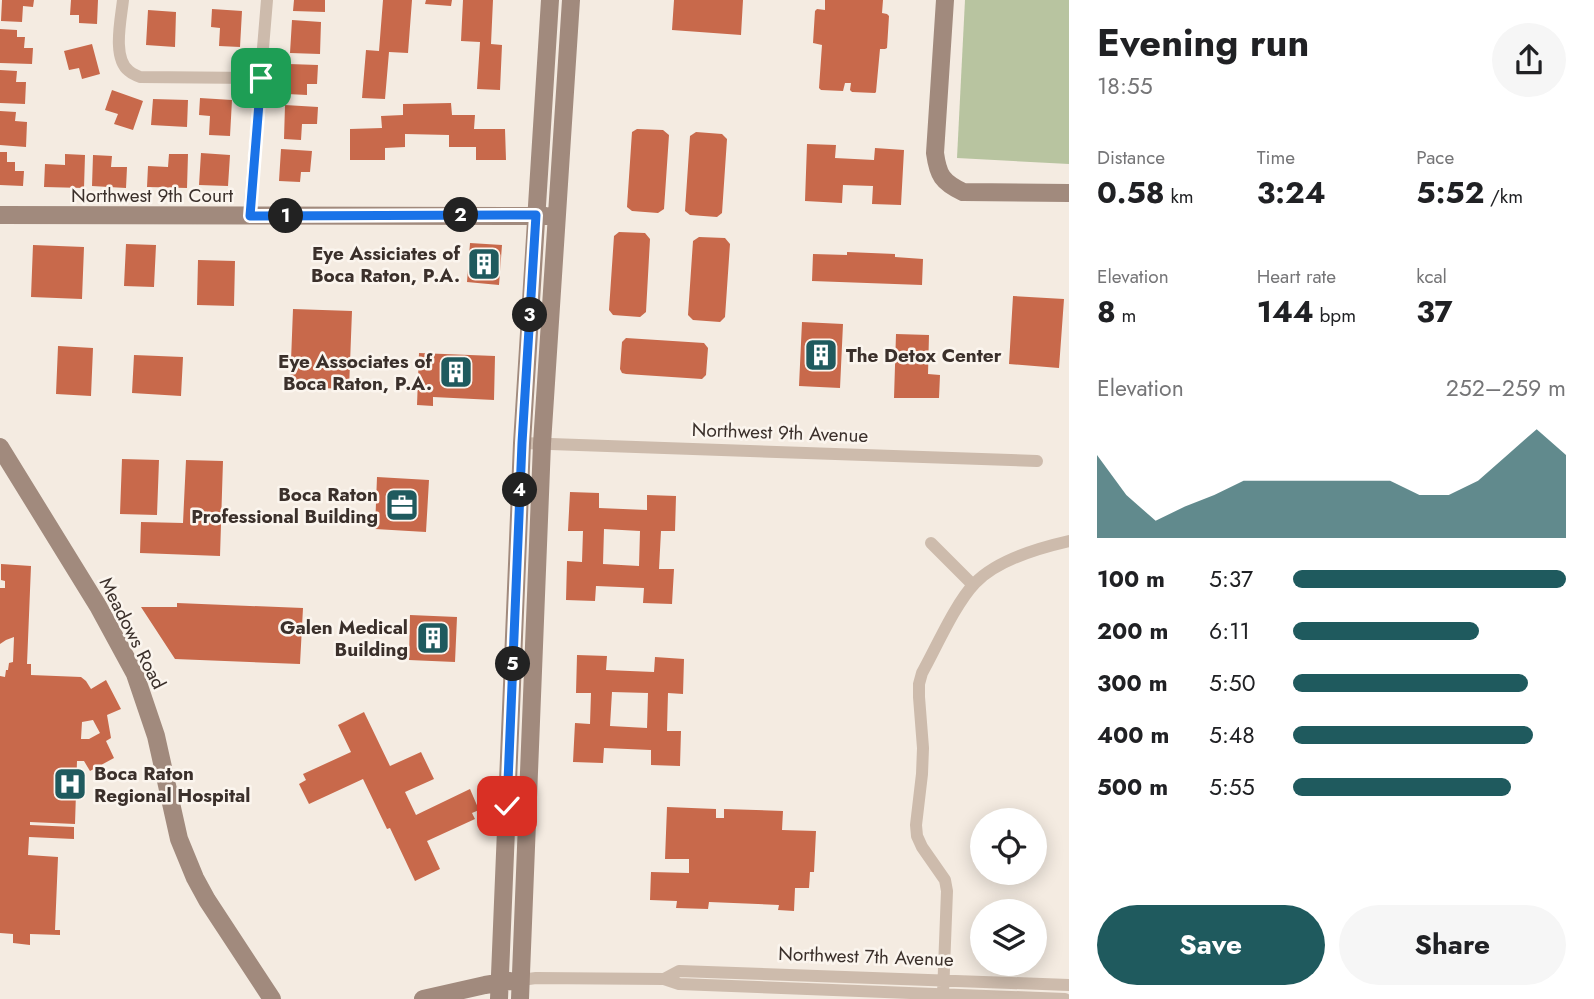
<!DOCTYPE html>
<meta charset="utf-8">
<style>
body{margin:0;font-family:Jost,sans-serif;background:#f6f6f6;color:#202124;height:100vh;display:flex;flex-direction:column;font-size:26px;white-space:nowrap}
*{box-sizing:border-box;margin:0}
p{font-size:23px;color:#757577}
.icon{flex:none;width:38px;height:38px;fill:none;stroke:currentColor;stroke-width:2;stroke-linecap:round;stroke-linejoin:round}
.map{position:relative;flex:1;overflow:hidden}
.drawer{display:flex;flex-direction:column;background:#fff;width:525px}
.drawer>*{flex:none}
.tools{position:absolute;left:970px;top:808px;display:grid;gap:14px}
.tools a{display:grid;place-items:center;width:77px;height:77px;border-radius:50%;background:#fff;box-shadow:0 4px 18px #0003;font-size:35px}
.pin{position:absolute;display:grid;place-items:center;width:60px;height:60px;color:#fff;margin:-30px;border-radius:14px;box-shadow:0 4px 10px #0006}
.km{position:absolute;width:35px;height:35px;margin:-18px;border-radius:50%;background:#222;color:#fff;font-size:19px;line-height:35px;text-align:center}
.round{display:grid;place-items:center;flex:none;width:74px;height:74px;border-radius:37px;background:#f6f6f6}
.head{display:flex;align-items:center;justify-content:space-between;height:119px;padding:0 28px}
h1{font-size:38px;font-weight:700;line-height:52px}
.figures{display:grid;grid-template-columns:repeat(3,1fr);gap:10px;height:119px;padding:7px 28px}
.figures div{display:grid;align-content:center}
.figures b{font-size:30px;font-weight:700}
.figures small{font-size:19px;font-weight:400}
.figures p{font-size:19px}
.chart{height:196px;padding:14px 28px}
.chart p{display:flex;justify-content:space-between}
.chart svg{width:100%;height:126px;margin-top:7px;fill:#1f5a5e;opacity:.7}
.button{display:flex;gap:14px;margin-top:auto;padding:14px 28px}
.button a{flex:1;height:80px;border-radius:42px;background:#1f5a5e;color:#fff;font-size:28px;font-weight:700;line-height:80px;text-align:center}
.button a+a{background:#f6f6f6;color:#202124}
ul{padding:0 28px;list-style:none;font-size:23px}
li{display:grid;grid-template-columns:112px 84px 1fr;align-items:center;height:52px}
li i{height:18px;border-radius:9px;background:#1f5a5e}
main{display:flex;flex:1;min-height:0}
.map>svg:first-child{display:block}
.green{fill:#b8c4a0}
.building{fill:#c8694b;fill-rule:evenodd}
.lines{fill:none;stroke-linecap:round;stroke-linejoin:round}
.street{stroke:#cdbbac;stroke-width:12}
.secondary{stroke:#a18a7d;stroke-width:18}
.route-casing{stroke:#fff;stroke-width:14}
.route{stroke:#1a73e8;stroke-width:9}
.labels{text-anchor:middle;stroke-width:5;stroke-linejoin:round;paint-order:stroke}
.street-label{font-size:19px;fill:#3b302b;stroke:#fbf5ee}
.poi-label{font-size:19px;font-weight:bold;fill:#3b302b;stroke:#fbf5ee;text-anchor:end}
</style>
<main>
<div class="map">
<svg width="1069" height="999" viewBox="0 0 1069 999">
<rect width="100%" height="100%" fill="#f4ebe1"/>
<path class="green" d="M965,0H1069V164L957,158Z"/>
<path class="building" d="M2,0H34L33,7L23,6L22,22L1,21Z
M71,0H98L97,24L79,23V15H70Z
M294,0H325V12L293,11Z
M383,0H412L408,53L389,52L385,99L362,98L366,50L379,51Z
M426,0H452L451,6L425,4Z
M463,0H493L491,44L502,45L500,90L477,89L480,42L461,41Z
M674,0H743L741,35L672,30Z
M825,0H883L882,13L887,14L889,16L887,48L885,49H880L876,92L875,93L852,92L850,90L851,83H845L843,91L821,90L819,88L822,45L813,43L815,11L817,9L825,10Z
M212,9L242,11L240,47L219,46L220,28L211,27Z
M148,10L176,12L175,47L146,45Z
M292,20L321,22L320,54L290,53Z
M0,29L17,30V37H25L24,48H33L32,64L0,63Z
M92,44L100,74L82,79L79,68L69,70L64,51Z
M289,64L318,65L317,84H307V95L287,94Z
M0,70L17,71L16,82H26L25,104L0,103Z
M112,90L143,101L133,130L114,124L118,114L105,110Z
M200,98L232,100L230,136L209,135L210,116L199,115Z
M153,99L188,100L187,127L151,125Z
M451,103L452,115H475L474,129H505L506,160H476V147H449V135L405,134V147L385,148V160H350V129L382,128L381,116L403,115V104Z
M285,105L318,107L317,124H302L301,140L284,139Z
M0,111L16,112L15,121L27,122L26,147L0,145Z
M637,129L663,130L669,135L664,209L658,213L632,211L627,207L632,132Z
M696,132L722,134L727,139L722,213L717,217L690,215L685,211L690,136Z
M807,144L836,145L835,158L874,160L875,148L904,150L901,205L872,204L873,186L843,185L842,203L805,201Z
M281,149L312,151L310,172H301L300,182L279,181Z
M0,152H7V162H15V171H24L23,186L0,185Z
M201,153L230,155L228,186L199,185Z
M65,154L85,155L84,188L44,187L45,164L65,165Z
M169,154H188L187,188L147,187L148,166L168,167Z
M93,155L112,156L111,167H127L126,188L92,186Z
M619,232L645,233L650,239L646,312L640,317L613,315L609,310L614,236Z
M699,237L725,238L730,244L725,317L720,322L693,320L688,315L693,241Z
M470,243L502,245L499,285L467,282Z
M126,244L156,245L154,287L124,286Z
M33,245L84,247L82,299L31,297Z
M847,252L895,254V257L923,259L922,285L812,281L813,254L847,255Z
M198,260L235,261L234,306L197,305Z
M1013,296L1064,299L1059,368L1009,364Z
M293,309L352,311L349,389L290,387Z
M802,322L843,324L840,388L799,386Z
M896,334L929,335L928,374L940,375L939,398H894Z
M626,338L704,343L708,348L706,375L702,379L626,374L622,373L620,369L622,342Z
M58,346L93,348L91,396L56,394Z
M419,353L495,356L494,400L433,397V406L417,405Z
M134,355L183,357L181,396L132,393Z
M122,459L159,460L157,515L120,514Z
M186,460L223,461L220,556L140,553L141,522L183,523Z
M377,477L429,480L426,532L375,529Z
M570,492L599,493V508L647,510V495L676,496L675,531H661L659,569H674L672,604L643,603L644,588L596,586L595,601L566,600L567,561L582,562L583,531H568ZM604,529L640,531L639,566L603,564Z
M1,564L31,566L27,664H31V675L81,677L86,681L91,689L106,680L121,709L107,715L111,738L106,741L114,758L90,771L84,761H77L75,824L30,822V825L74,827V839L29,837L28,855L58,857L55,930H60V935L30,934V945L13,943V934L0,933V676L5,677L6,670H8L9,663L13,662L14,637L6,640L0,644V588H5V581L1,580ZM93,720L100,733L89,739H81L82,722Z
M177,603L303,608L300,664L175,659L141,607H177Z
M410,615L457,617L455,662L409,660Z
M577,655L607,656L606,670L654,672L655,657L684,659L683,694L668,693L667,731H681L680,766L651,765V750L604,748L603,763L573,762L575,723L590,724L591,693H576ZM612,692L648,693L647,728L610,726Z
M364,712L390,766L421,752L434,779L405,792L416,815L470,789L479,810L472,813L475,819L427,841L440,869L415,881L390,828L387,829L363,779L309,804L299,784L306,780L303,774L351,752L338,725Z
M667,807L716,809V818H724V809L783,811L782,830L816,831L814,872H810L809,888H795L794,911L778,910L779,905L709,902L708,909L676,908L677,901L650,900L651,872L689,873V859H665Z"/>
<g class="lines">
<path class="street" d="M123,0C121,19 112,58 129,71C132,74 136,75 140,77L261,78
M249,216L267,0
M522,443L1037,461
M931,543L973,585
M664,979L679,971L1069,985
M521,980L536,978L664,979L679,984L1065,999
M943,994L947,891L945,880L922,847L917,836L916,825L922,774L923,748L919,697V684L922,673C937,646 955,604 975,583C997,560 1038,548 1069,541"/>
<path class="secondary" d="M945,0L935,153C938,175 942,182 963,192L1069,193
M0,215L546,216
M0,447L98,606L135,674L156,736L179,839L195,878L207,900L272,999
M423,999L485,985L510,981
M499,999L522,443L550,0
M520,999L542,444L571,0"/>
</g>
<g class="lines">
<defs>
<path id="route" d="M261,78L250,216L536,215L522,443L507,806"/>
</defs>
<use href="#route" class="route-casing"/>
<use href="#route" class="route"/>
</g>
<defs>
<symbol id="building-square" viewBox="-11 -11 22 22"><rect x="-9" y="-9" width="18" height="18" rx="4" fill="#1f5a5e" stroke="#fbf5ee"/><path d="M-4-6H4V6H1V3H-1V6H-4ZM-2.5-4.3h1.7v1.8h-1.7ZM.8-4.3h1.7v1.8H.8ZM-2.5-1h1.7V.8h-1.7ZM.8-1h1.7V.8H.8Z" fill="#fff"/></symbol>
<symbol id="office-square" viewBox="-11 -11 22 22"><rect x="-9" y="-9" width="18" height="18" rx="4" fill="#1f5a5e" stroke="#fbf5ee"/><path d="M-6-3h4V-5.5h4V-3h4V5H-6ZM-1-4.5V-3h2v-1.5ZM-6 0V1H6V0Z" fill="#fff"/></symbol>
<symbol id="hospital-square" viewBox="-11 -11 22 22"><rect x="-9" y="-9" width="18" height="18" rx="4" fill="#1f5a5e" stroke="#fbf5ee"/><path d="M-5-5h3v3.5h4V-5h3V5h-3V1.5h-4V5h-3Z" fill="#fff"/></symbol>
</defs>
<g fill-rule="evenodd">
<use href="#building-square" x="465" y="245" width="38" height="38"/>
<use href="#building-square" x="802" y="336" width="38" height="38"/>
<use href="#building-square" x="437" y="353" width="38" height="38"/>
<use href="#office-square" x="383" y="486" width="38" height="38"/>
<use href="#building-square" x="414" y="619" width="38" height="38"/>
<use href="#hospital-square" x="51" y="765" width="38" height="38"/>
</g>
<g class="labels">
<g class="street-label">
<text x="152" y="202">Northwest 9th Court</text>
<text transform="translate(780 432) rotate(2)" y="7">Northwest 9th Avenue</text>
<text transform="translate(133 633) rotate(63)" y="7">Meadows Road</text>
<text transform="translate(866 956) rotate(2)" y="7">Northwest 7th Avenue</text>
</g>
<g class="poi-label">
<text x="460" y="260">Eye Assiciates of<tspan x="460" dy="22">Boca Raton, P.A.</tspan></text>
<text x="846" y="362" text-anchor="start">The Detox Center</text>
<text x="432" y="368">Eye Associates of<tspan x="432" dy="22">Boca Raton, P.A.</tspan></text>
<text x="378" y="501">Boca Raton<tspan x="378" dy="22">Professional Building</tspan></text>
<text x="408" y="634">Galen Medical<tspan x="408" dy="22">Building</tspan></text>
<text x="94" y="780" text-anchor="start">Boca Raton<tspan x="94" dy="22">Regional Hospital</tspan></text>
</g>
</g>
</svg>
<div class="tools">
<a><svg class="icon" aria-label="locate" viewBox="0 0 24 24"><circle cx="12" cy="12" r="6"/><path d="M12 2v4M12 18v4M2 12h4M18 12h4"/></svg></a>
<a><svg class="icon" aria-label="layers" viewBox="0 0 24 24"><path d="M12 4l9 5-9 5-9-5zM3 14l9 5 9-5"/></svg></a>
</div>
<div class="pin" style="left:261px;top:78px;background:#1e9e55"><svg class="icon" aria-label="arrive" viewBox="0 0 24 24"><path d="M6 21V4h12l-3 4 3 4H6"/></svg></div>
<div class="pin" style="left:507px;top:806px;background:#d93025"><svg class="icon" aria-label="check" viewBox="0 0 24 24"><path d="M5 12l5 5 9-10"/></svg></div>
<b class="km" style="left:286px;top:216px">1</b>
<b class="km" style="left:461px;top:215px">2</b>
<b class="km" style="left:530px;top:315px">3</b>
<b class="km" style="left:520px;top:490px">4</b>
<b class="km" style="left:513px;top:664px">5</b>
</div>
<section class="drawer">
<div class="head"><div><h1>Evening run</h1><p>18:55</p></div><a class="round"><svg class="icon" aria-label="share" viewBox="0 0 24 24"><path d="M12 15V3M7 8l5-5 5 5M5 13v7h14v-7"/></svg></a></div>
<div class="figures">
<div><p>Distance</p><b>0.58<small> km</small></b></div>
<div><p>Time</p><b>3:24</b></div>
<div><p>Pace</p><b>5:52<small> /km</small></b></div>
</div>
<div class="figures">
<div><p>Elevation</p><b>8<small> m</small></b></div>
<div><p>Heart rate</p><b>144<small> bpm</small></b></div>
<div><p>kcal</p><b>37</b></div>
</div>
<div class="chart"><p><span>Elevation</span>252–259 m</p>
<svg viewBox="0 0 160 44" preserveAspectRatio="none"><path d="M0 44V15L10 29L20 38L30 33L40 29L50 24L60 24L70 24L80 24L90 24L100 24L110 29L120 29L130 24L140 15L150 6L160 15V44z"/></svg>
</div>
<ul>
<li><b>100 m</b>5:37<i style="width:100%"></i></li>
<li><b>200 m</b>6:11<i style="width:68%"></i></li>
<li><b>300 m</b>5:50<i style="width:86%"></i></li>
<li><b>400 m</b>5:48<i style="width:88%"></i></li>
<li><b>500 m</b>5:55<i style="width:80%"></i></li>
</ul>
<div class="button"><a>Save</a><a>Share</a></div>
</section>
</main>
